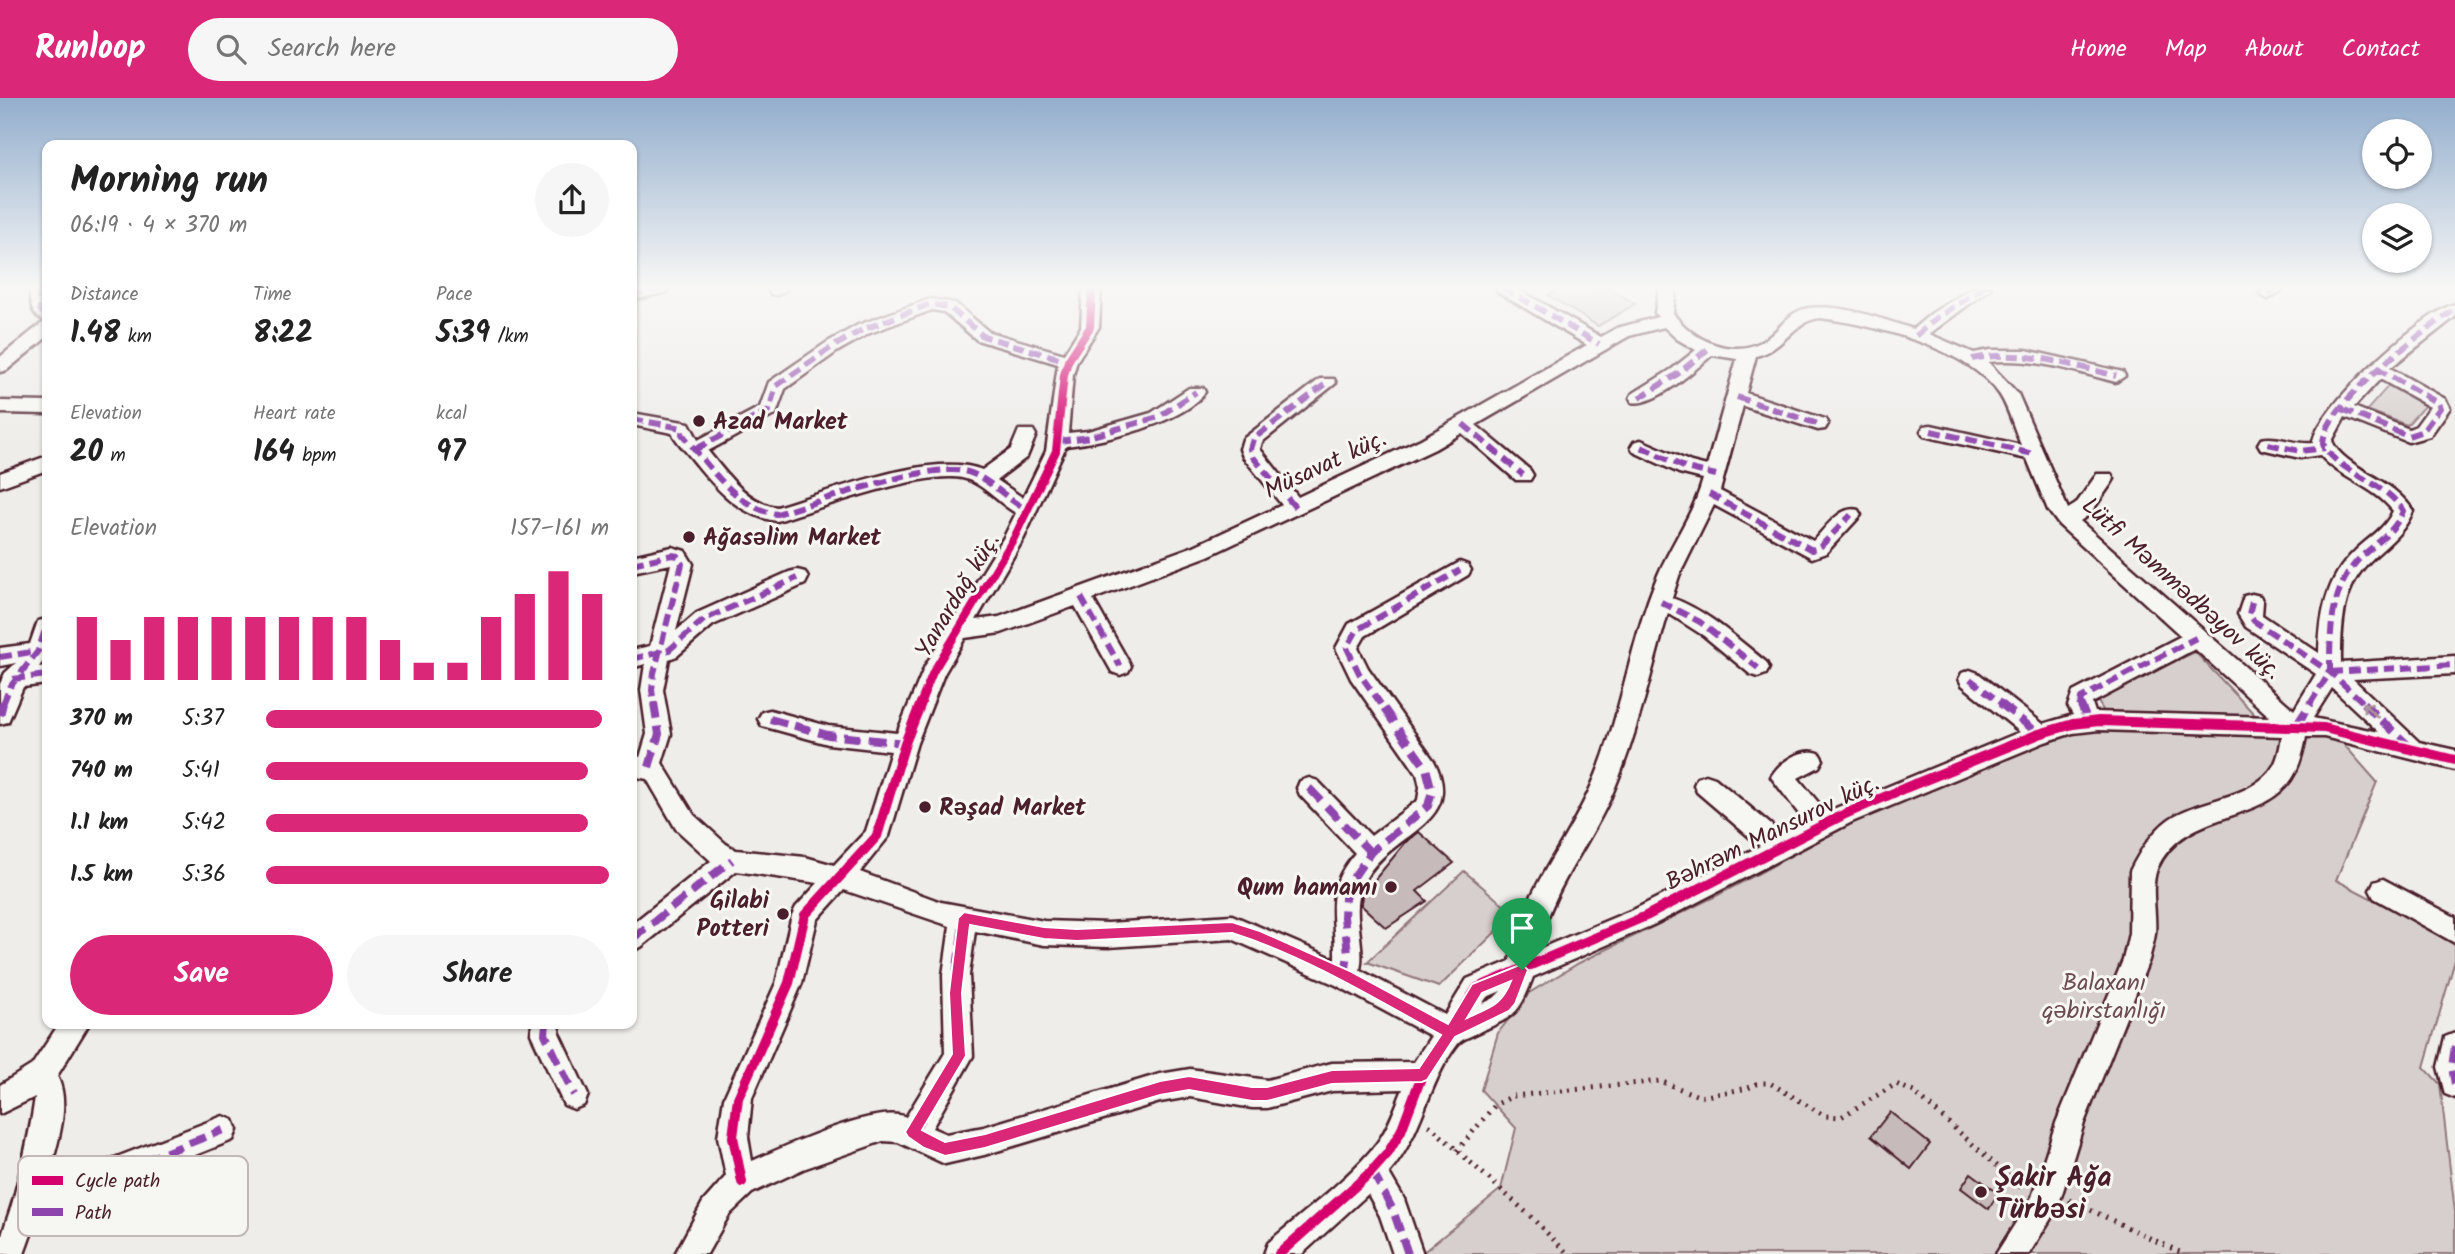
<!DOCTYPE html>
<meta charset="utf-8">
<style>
body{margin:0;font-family:Kalam,sans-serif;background:#f6f6f6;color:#222;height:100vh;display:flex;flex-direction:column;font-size:26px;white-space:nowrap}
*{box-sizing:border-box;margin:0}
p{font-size:23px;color:#767676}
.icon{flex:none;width:38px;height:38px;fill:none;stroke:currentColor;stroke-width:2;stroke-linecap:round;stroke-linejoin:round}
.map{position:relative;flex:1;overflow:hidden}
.details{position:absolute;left:42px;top:42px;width:595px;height:889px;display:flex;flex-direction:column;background:#fff;border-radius:14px;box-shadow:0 2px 5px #0004}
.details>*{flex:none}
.controls{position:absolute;left:2362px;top:21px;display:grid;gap:14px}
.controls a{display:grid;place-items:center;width:70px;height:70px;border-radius:50%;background:#fff;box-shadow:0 2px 5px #0004;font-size:35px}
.pin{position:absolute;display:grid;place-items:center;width:60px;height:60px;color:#fff;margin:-72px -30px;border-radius:50% 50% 50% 0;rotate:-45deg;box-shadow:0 0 7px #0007}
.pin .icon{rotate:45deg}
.round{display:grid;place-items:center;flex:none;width:74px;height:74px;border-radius:37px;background:#f6f6f6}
.head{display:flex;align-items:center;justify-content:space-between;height:119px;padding:0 28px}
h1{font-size:38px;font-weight:800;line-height:52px}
.stats{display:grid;grid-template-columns:repeat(3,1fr);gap:10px;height:119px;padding:7px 28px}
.stats div{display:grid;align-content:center}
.stats b{font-size:30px;font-weight:800}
.stats small{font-size:19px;font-weight:400}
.stats p{font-size:19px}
.chart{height:196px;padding:14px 28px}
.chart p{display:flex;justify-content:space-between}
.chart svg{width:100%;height:126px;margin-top:7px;stroke:#db2777;stroke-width:6}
.action{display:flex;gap:14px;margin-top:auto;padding:14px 28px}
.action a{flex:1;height:80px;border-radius:42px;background:#db2777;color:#fff;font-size:28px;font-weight:800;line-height:80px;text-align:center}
.action a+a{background:#f6f6f6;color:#222}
ul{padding:0 28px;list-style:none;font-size:23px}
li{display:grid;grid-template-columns:112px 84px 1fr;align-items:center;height:52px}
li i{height:18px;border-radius:9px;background:#db2777}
header{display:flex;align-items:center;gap:42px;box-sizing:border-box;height:98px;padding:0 35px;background:#db2777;color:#fff}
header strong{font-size:33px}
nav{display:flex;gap:38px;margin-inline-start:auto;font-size:24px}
.search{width:490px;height:63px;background:#f6f6f6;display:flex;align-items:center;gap:18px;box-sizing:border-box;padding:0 24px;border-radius:38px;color:#767676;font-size:26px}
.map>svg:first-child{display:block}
.green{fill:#d7cfce;stroke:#90777c;stroke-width:2}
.building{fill:#c6babb;stroke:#4a1f2b;stroke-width:2}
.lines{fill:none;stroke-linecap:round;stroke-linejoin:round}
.minor-casing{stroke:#4a1f2b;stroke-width:5}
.path{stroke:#4a1f2b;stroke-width:5;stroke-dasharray:2 6;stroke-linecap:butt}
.minor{fill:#f6f6f2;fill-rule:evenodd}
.quiet-far1{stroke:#8e44ad;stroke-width:6;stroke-dasharray:12 6;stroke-linecap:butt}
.quiet{stroke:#8e44ad;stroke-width:8;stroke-dasharray:17 8;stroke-linecap:butt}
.cycleway-far1-casing{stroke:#f6f6f2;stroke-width:11}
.cycleway-casing{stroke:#f6f6f2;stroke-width:15}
.cycleway-far1{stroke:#d6006c;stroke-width:8}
.cycleway{stroke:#d6006c;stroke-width:10}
.oneway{stroke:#a99598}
.route{fill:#db2777;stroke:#fff;stroke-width:2;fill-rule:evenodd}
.poi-dot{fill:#4a1f2b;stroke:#f6f6f2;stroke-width:2.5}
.labels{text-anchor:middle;stroke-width:6;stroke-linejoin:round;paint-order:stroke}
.poi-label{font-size:24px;font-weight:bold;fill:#4a1f2b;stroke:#f6f6f2;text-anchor:start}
.street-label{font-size:24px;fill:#4a1f2b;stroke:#f6f6f2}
.park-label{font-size:24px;fill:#6d4b54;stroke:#f6f6f2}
.near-poi-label{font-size:28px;font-weight:bold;fill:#4a1f2b;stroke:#f6f6f2;text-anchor:start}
.key{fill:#f6f6f2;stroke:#c2b6b6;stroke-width:2}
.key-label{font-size:19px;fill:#4a1f2b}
</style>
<header>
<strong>Runloop</strong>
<div class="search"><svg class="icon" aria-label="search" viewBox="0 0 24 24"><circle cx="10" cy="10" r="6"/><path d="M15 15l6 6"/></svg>Search here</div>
<nav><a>Home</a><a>Map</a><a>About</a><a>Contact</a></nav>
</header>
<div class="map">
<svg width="2455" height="1156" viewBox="0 0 2455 1156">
<rect width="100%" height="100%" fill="#efedea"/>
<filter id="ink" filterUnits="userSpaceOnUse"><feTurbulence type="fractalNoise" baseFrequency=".0143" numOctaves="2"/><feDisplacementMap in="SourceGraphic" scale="14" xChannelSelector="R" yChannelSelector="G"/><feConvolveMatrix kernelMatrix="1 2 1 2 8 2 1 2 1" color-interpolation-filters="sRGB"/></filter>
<g filter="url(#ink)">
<path class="green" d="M1561,190H1609L1635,206L1598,228L1548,197Z
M2390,286L2427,305L2407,327L2367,312Z
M2195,554L2256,618L2104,614L2096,600Z
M2090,632L2287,634L2340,642L2377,684L2336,782L2455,844V862L2424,969L2440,986L2455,1114V1156H1421L1501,1091L1516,1030L1481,992L1498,935L1529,895L1579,865L1718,797L1886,707L2066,636Z
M1464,773L1514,816L1439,889L1367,864Z"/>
<path class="building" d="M1419,734L1454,765L1417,793L1427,803L1386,830L1361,807L1362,797L1405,745Z
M1890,1014L1930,1046L1911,1071L1871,1038Z
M1971,1075L1998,1095L1989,1111L1961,1090Z"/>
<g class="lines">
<defs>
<path id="minor" d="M29,190H47V223C30,219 31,205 29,190Z
M641,190H670L667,194L632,202V192Z
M766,190H784L786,192L777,197L771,196Z
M1083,190H1101L1099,229L1077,263L1073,277L1068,335L1088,333L1151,315L1189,290H1203L1205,294C1185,325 1102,344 1066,348L1024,440L976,522L999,519L1194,448L1282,407L1243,359L1240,351L1243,341L1320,281H1334L1336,285L1262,344L1260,351L1298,399L1421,341L1587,247L1498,194L1496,190H1516L1601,239L1617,230L1658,219L1655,215L1659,190H1676L1673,215C1692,243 1735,262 1766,241C1782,230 1788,213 1809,210C1843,206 1881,221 1913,231L1932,215L1972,190H1991L1929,236L1974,255L1990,252H2026L2123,274L2125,278L2116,284C2074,273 2032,259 1988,264L2018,296L2068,411L2076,406L2097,376H2111L2114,381L2111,386L2090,416L2080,423L2294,612L2316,576L2246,529L2238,516L2244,498L2252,496L2260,498L2263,504L2262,517L2319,555C2320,517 2326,480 2355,453C2368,440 2385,431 2393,413C2374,388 2340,381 2320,357L2300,360L2261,351L2258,346L2261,341C2277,337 2295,347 2313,345C2315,312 2423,214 2455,206V219L2390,270L2445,301L2450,310L2430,338L2408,344L2345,319L2332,343C2344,371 2394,380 2413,413C2404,435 2388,446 2371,462C2342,489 2341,528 2341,565L2455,558V576L2353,581L2419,644L2455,652V672L2324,639H2306C2303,655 2298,676 2286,688C2251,726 2182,714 2157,771C2150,789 2157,816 2155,836C2154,844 2151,853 2149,862L2084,1025L2058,1109L2029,1156H1996L2032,1099L2056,1025L2123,862L2129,835L2130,773C2140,753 2151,735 2168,722C2197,701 2246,702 2270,673C2278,663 2280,650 2282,638L2099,632L2073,635L2045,644L1852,724L1655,826L1533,879C1518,920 1513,918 1475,936C1469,939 1461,941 1457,947C1427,986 1422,1038 1389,1075L1404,1101L1423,1156H1393L1380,1118L1368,1096L1302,1156H1264L1268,1145C1302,1115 1350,1080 1377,1045C1389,1029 1395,1010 1403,991L1332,993L1267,1010H1252L1190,999L1160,1004L984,1057L945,1066L898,1044L883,1043L869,1048L803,1071L752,1095L729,1117L707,1156H675L703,1104L726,1078L718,1039L724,1000L776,885L792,817L796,809L818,785L736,773L641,849L632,853V826L711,763L676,731L647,681L632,678V658L640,659L647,636L641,592L645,566L632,570V552L650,548L671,466L632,474V458L672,449L685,453L693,466L676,533L697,515L789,474L797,472L805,474L808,480L805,486L713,527L677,558L669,561L663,592L671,636L662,665L694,717L726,746L736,752L805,759L834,767L866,733L891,653L828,646L762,628L758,621L762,614L770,612L828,628L897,635L925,568L1004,439L1016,415C998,405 982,384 962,380C923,372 818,411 777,423C738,418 715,389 692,361C685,352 677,344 672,335L632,327V315L689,325L698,342L760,309L769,284L826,245L858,227L930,201L955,205L989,234L1064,256L1081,229ZM932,212L944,214L977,242L1058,266L1046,353L1023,400L997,382L1027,359L1036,337L1033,332H1019L1011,351L982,372C934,352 828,394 777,409C747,405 726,375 708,353L776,316L785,291L838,253L870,235ZM1821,220C1874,227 1969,250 2000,297C2009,311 2014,331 2021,347L1931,327L1924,328L1921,333L1924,338L2027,361L2048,412L2059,427L2181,538L2073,594L2068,608L2073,617L2043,626L1978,575L1970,572L1962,575L1959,581L1962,587L2020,634L1826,714L1798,680L1819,669L1823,662L1819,655C1802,649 1779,664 1771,679L1805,724L1782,736L1715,680L1706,677L1697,680L1694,687L1697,694L1760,748L1637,810L1539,851C1549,795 1587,751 1610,701C1636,643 1650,577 1668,515L1704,538L1750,576L1758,579L1766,576L1769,570L1766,564C1736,540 1708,513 1672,500L1679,478L1714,407L1812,460L1826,455L1861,417L1858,412C1840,407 1825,431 1813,443L1720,393L1743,308L1818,332L1825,331L1828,326L1825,321L1746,295L1756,258C1785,251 1793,222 1821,220ZM1664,229L1677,241L1696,252L1672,271L1632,296L1630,300L1632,304C1653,310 1696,271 1712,257L1737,261L1707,368L1691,364L1641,342L1634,344L1631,349L1634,354L1679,375L1703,381C1694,415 1672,444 1658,477C1628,547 1621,626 1588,695C1559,757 1523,793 1510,863L1467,881L1445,917L1360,872C1366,843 1350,814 1363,786C1386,734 1468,729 1434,663L1368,570L1358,550L1365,538L1468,477L1471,472L1468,467L1460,464L1349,526L1336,550L1351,581L1417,676L1420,689L1418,702L1371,738L1318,683L1309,680L1300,683L1297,690L1300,697L1355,755C1322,794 1336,817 1335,861L1232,817L1108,825L1044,823L941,804L860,774L889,738L917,645L944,576L965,540L1001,535L1075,508L1112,574L1120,577L1128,574L1131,568L1093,501L1208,458L1435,351L1462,335L1516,382H1530L1533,377L1530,372L1476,327L1629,238ZM2380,281L2430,309L2416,328L2409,331L2354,309ZM2195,551L2270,619L2095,614L2092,605ZM2332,590L2379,634L2313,620ZM844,792L950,828L943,877L945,955L906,1019C876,1006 784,1049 752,1063L748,1039L752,1000L802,885L817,822ZM975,833L1044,847L1108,849L1232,841L1336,887L1431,938L1414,964L1332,965L1267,982L1190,971L1160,976L984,1029L946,1036L932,1030L973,958L969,877ZM1501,893L1494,900L1482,906L1487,899Z
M2266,190H2286L2268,201L2259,196Z
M47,224V239L7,272L0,274V259L41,226Z
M0,303L47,304V316L0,315Z
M47,358V372L0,389V375Z
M47,521V557L39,569L47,568V586L23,589L8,624L0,626V586L5,575L16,565L0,568V550L30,546L38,523Z
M2383,781L2455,819V845L2374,800L2370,792L2374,784Z
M59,926H89L57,978C73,1009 54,1054 47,1086L223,1018L233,1022L237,1032L233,1042L37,1120L24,1156H0C0,1136 8,1121 13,1103C22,1068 30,1035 35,999L0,1016V987L32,967Z
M532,926H560L559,935L588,997L584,1007L574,1011L564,1007L531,936Z
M2455,935V1000L2445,996L2438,969L2445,939Z"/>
</defs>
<use href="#minor" class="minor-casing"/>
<path class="path" d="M1429,1027L1528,1116L1568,1156
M1457,1053L1495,1007L1513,998L1660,983L1701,999L1748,990L1759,985H1770L1825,1018L1841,1019L1896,986L1914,994L2024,1092
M2069,1102L2184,1156"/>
<use href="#minor" class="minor"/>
<path class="quiet-far1" d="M38,190L40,212L47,218
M775,190L777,192
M1504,190L1599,246
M2268,196L2277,190
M632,197L661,190
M1916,238L1938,219L1983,190
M1972,261C2022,251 2068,266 2116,278
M1737,299L1818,326
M1639,300L1679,275L1709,250
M2342,311L2408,338L2423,333L2440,310L2438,305L2379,272
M632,321L682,330V336C708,366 735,410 777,416C819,404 925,365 964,373C988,378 1006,402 1028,412
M1463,326L1523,377
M1931,333L2033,356
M1058,343L1089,339L1158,319L1196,294
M2268,346L2300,353L2325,350
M1641,349L1686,370L1716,377
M696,351L769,312L776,288L832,249L864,231L930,206L949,209L983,238L1068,263
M1709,396L1812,452L1819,450L1851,417
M1295,409L1253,359L1250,351L1253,341L1327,285
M632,466L672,457L678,458L682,466L654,575L652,592L654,606
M1081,499L1120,568
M1661,504L1700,524L1758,570
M2252,504L2249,516L2254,523L2330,574L2365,606
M0,559L38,553
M632,561L669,552L705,521L797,480
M2330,574C2330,532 2330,488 2363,457C2379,443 2395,433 2403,413C2384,381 2340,378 2323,346C2323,307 2424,233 2455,211
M2330,574L2455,567
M13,581L47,577
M1970,581L2002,606
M3,606L10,589L38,553L46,529
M1381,606L1359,575L1347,550L1357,532L1460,472
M2080,606L2081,600L2196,540
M2310,606L2330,574"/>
<path class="quiet" d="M2000,605L2039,636
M2080,605L2088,624
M2363,605L2408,647
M0,617L3,605
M770,621L828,637L905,645
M2296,628L2311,605
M649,669L659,636L654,605
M1309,690L1371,755
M632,841L732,762
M1345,878L1348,855L1344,819L1345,800L1351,783L1371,754L1428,708L1432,693L1426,670L1380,605
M546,926L545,936L574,997
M2455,948L2452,969L2455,986
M913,1034L959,958L956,877L964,820
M1372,1073L1393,1112L1408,1156
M26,1109L223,1032"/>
<defs>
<path id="cycleway-far1" d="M920,606L933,574L1014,440L1056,353L1064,277L1068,263L1090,229L1092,190"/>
<path id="cycleway" d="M742,1084L733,1039L738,1000L789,885L805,817L877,738L905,645L921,605
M1279,1156L1372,1073L1388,1055L1401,1033L1422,977L1477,890L1646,818L1843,717L1905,690L2039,636L2073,626L2099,623L2324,630L2455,662"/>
</defs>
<use href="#cycleway-far1" class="cycleway-far1-casing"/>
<use href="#cycleway" class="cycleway-casing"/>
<use href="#cycleway-far1" class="cycleway-far1"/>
<use href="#cycleway" class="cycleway"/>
</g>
<defs><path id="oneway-shaft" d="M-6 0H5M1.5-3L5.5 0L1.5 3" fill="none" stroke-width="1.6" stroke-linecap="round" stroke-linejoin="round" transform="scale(1.75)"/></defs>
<use class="oneway" href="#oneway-shaft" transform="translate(2370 612) rotate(-137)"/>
</g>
<linearGradient id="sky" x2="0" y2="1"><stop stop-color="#93aecd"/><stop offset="0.54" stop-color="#f8f7f6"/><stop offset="1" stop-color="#f8f7f6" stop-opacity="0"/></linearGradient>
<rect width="2455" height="351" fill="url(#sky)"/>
<path class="route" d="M964,814L1044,829L1077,831L1232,824L1260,833L1350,873L1448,926L1472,886L1522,866L1528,872L1515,906L1509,913L1455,939L1427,982L1422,984L1332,986L1267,1003H1252L1189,992L1160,997L985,1050L945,1058L924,1050L908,1039L905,1034L952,956L949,895L958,820ZM970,827L1044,841L1077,843L1232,835C1305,858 1374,900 1441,937L1419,970L1332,972L1267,989H1252L1189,978L1160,983L985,1036L945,1044L922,1032L966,958L962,895ZM1511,883C1502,907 1490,909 1467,920L1482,895Z"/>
<g class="poi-dot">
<circle cx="699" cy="323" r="7"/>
<circle cx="689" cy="439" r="7"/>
<circle cx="925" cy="709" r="7"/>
<circle cx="1391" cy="789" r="7"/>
<circle cx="783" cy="816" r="7"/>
<circle cx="1981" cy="1094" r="7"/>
</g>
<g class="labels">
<g class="poi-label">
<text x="713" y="331">Azad Market</text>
<text x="703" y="447">Ağasəlim Market</text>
<text x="939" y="717">Rəşad Market</text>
<text x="1377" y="797" text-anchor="end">Qum hamamı</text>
<text x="769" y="810" text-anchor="end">Gilabi<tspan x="769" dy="28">Potteri</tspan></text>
</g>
<g class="street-label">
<text transform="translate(1325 366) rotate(-25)" y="8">Müsavat küç.</text>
<text transform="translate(2182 490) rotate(42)" y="8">Lütfi Məmmədbəyov küç.</text>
<text transform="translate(957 497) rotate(-59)" y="8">Yanardağ küç.</text>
<text transform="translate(1772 734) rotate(-26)" y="8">Bəhrəm Mansurov küç.</text>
</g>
<g class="park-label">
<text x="2104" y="892">Balaxanı<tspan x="2104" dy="28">qəbirstanlığı</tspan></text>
</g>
<g class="near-poi-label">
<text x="1995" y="1088">Şakir Ağa<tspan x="1995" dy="32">Türbəsi</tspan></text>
</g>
</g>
<rect x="18" y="1058" width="230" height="80" rx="10" class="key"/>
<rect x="32" y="1078" width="31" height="9" fill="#d6006c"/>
<rect x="32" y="1110" width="31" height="8" fill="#8e44ad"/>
<g class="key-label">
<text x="75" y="1089">Cycle path</text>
<text x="75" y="1121">Path</text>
</g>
</svg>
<div class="controls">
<a><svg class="icon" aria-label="locate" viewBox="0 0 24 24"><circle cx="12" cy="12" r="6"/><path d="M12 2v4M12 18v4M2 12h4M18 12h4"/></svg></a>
<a><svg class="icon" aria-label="layers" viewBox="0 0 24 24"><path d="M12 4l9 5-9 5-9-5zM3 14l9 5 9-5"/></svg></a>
</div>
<div class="pin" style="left:1522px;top:872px;background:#1e9e55"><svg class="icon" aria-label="arrive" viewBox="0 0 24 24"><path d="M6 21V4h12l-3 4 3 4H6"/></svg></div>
<section class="details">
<div class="head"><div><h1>Morning run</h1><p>06:19 · 4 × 370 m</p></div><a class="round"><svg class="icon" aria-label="share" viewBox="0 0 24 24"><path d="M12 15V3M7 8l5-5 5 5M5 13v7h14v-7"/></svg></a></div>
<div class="stats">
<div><p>Distance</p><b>1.48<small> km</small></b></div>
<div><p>Time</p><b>8:22</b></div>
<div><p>Pace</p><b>5:39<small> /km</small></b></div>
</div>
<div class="stats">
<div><p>Elevation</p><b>20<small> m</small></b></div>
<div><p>Heart rate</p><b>164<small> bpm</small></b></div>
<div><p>kcal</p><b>97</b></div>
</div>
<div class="chart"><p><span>Elevation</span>157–161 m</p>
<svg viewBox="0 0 160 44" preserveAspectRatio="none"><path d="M5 44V22M15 44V30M25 44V22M35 44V22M45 44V22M55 44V22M65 44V22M75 44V22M85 44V22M95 44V30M105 44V38M115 44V38M125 44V22M135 44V14M145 44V6M155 44V14"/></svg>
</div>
<ul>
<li><b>370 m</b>5:37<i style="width:98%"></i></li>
<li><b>740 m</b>5:41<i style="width:94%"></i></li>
<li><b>1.1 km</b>5:42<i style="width:94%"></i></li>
<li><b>1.5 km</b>5:36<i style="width:100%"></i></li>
</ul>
<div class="action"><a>Save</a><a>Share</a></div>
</section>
</div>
